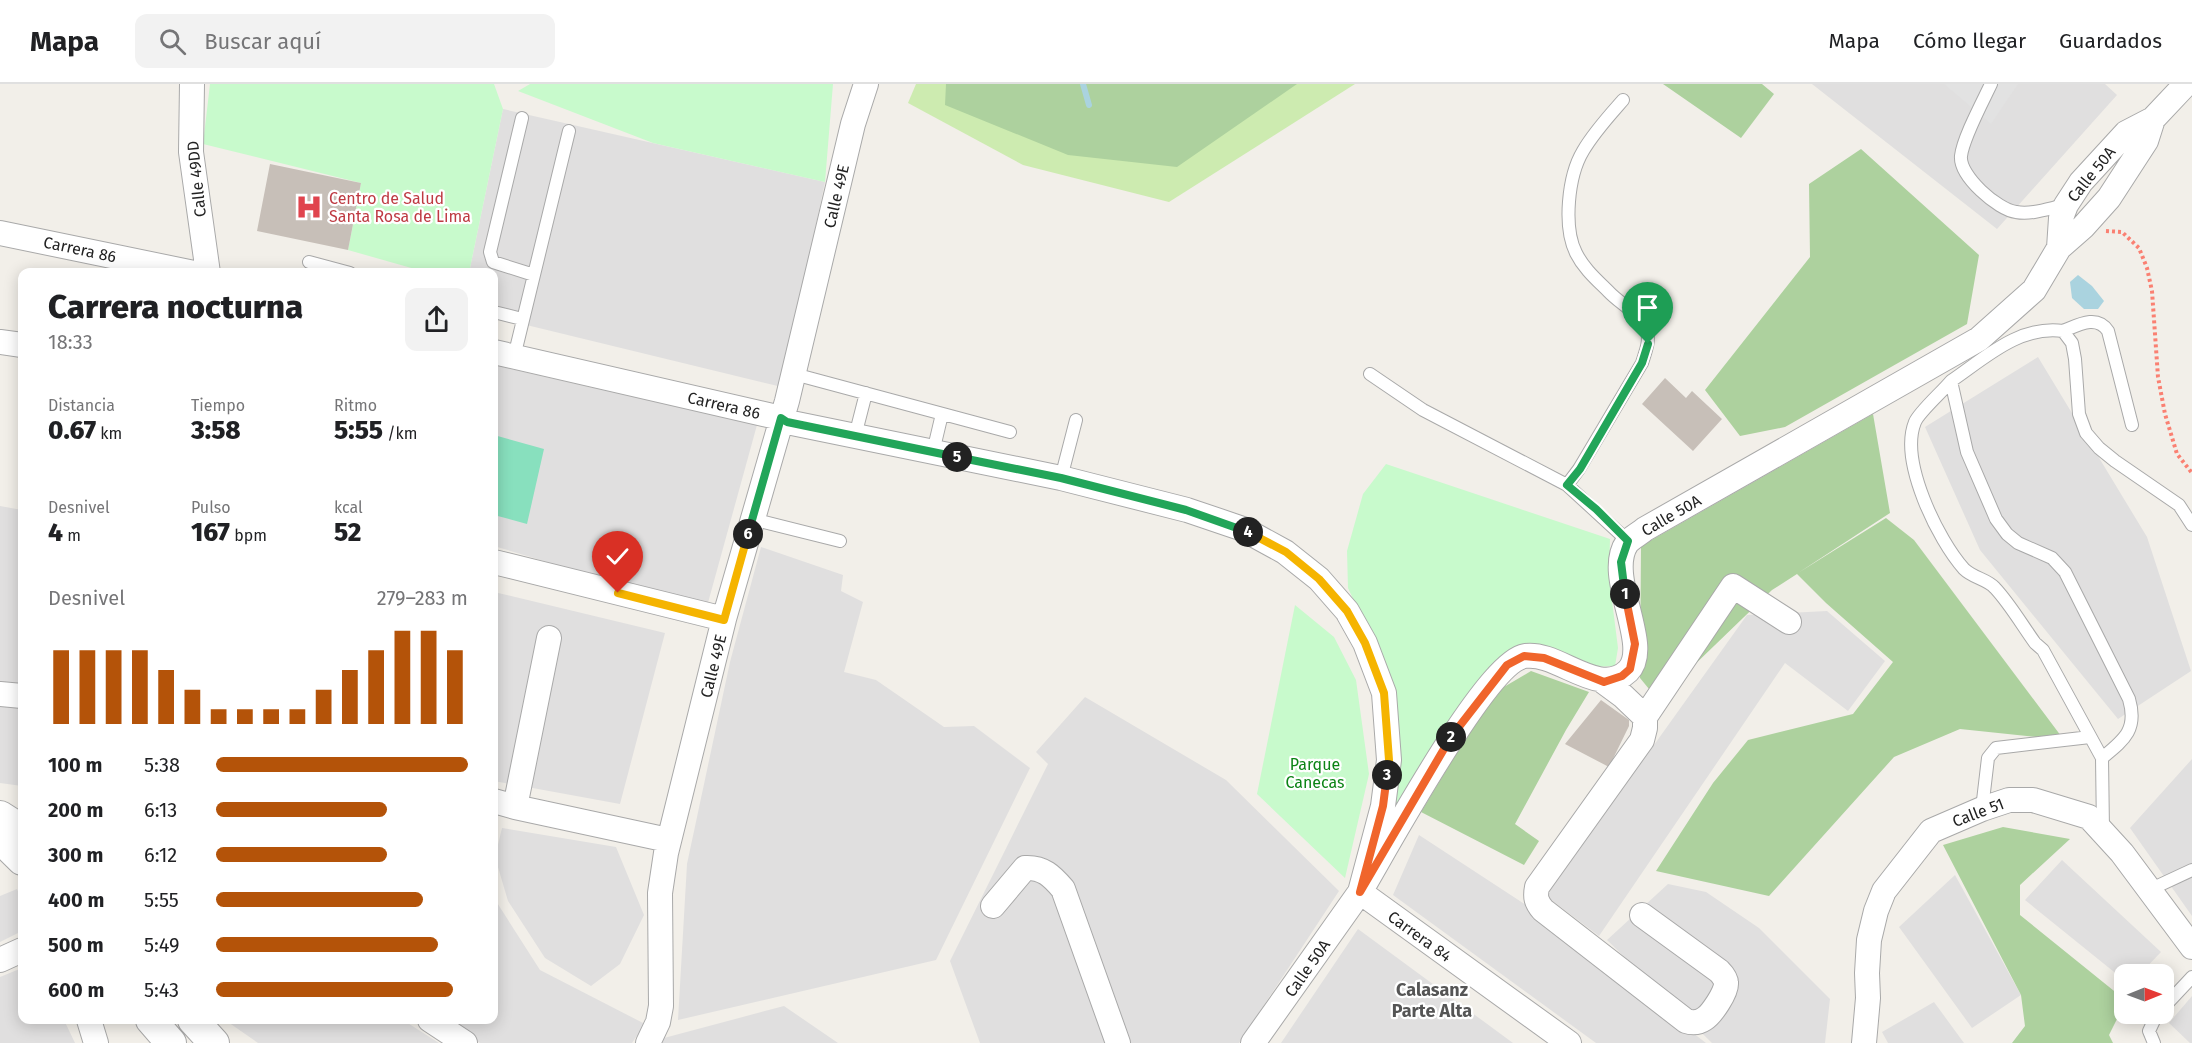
<!DOCTYPE html>
<html lang="es">
<meta charset="utf-8">
<style>
body{margin:0;font-family:"Fira Sans",sans-serif;background:#f2f2f2;color:#202124;height:100vh;display:flex;flex-direction:column;font-size:22px;white-space:nowrap}
*{box-sizing:border-box;margin:0}
p{font-size:20px;color:#757577}
.icon{flex:none;width:33px;height:33px;fill:none;stroke:currentColor;stroke-width:2;stroke-linecap:round;stroke-linejoin:round}
.map{position:relative;flex:1;overflow:hidden}
.drawer{position:absolute;left:18px;top:184px;width:480px;height:756px;display:flex;flex-direction:column;background:#fff;border-radius:12px;box-shadow:0 3px 15px #0003}
.drawer>*{flex:none}
.needle{width:39px;rotate:89deg}
.fabs{position:absolute;left:2114px;top:880px;display:grid;gap:12px}
.fabs a{display:grid;place-items:center;width:60px;height:60px;border-radius:12px;background:#fff;box-shadow:0 3px 15px #0003;font-size:30px}
.pin{position:absolute;display:grid;place-items:center;width:51px;height:51px;color:#fff;margin:-62px -26px;border-radius:50% 50% 50% 0;rotate:-45deg;box-shadow:0 0 6px #0007}
.pin .icon{rotate:45deg}
.km{position:absolute;width:30px;height:30px;margin:-15px;border-radius:50%;background:#222;color:#fff;font-size:16px;line-height:30px;text-align:center}
.round{display:grid;place-items:center;flex:none;width:63px;height:63px;border-radius:12px;background:#f2f2f2}
.summary{display:flex;align-items:center;justify-content:space-between;height:102px;padding:0 30px}
h1{font-size:33px;font-weight:800;line-height:45px}
.stats{display:grid;grid-template-columns:repeat(3,1fr);gap:9px;height:102px;padding:6px 30px}
.stats div{display:grid;align-content:center}
.stats b{font-size:26px;font-weight:800}
.stats small{font-size:16px;font-weight:400}
.stats p{font-size:16px}
.chart{height:168px;padding:12px 30px}
.chart p{display:flex;justify-content:space-between}
.chart svg{width:100%;height:108px;margin-top:6px;stroke:#b45309;stroke-width:6}
ul{padding:0 30px;list-style:none;font-size:20px}
li{display:grid;grid-template-columns:96px 72px 1fr;align-items:center;height:45px}
li i{height:15px;border-radius:8px;background:#b45309}
header{display:flex;align-items:center;gap:36px;box-sizing:border-box;height:84px;padding:0 30px;background:#fff;border-bottom:2px solid #e0e0e0}
header strong{font-size:28px}
nav{display:flex;gap:33px;margin-inline-start:auto;font-size:21px}
.search{width:420px;height:54px;background:#f2f2f2;display:flex;align-items:center;gap:15px;box-sizing:border-box;padding:0 21px;border-radius:12px;color:#757577;font-size:22px}
.map>svg:first-child{display:block}
.residential{fill:#e0dfdf}
.grass{fill:#cdebb0}
.forest{fill:#add19e}
.park{fill:#c8facc}
.pitch{fill:#88e0be}
.parking{fill:#e2e2e2}
.water{fill:#aad3df}
.lines{fill:none;stroke-linecap:round;stroke-linejoin:round}
.stream{stroke:#aad3df;stroke-width:6}
.building{fill:#c7bfb8}
.service-casing{stroke:#a9a9a9;stroke-width:14}
.minor-casing{stroke:#a9a9a9;stroke-width:26}
.tertiary-casing{stroke:#a9a9a9;stroke-width:32}
.path{stroke:#fa8072;stroke-width:4;stroke-dasharray:3 3;stroke-linecap:butt}
.service{stroke:#fff;stroke-width:12}
.minor{stroke:#fff;stroke-width:24}
.tertiary{stroke:#fff;stroke-width:30}
.split-1-casing{stroke:#fff;stroke-width:12}
.split-2-casing{stroke:#fff;stroke-width:12}
.split-3-casing{stroke:#fff;stroke-width:12}
.split-4-casing{stroke:#fff;stroke-width:12}
.split-5-casing{stroke:#fff;stroke-width:12}
.split-6-casing{stroke:#fff;stroke-width:12}
.split-7-casing{stroke:#fff;stroke-width:12}
.split-1{stroke:#22a559;stroke-width:8}
.split-2{stroke:#f0652b;stroke-width:8}
.split-3{stroke:#f0652b;stroke-width:8}
.split-4{stroke:#f5b400;stroke-width:8}
.split-5{stroke:#22a559;stroke-width:8}
.split-6{stroke:#22a559;stroke-width:8}
.split-7{stroke:#f5b400;stroke-width:8}
.labels{text-anchor:middle;stroke-width:4.5;stroke-linejoin:round;paint-order:stroke}
.street-label{font-size:16px;fill:#222;stroke:#fff}
.health-label{font-size:16px;fill:#be3a42;stroke:#fff;text-anchor:start}
.park-label{font-size:16px;fill:#0c8416;stroke:#fff}
.neighbourhood-label{font-size:18px;font-weight:bold;fill:#555;stroke:#fff}
</style>
<header>
<strong>Mapa</strong>
<div class="search"><svg class="icon" aria-label="search" viewBox="0 0 24 24"><circle cx="10" cy="10" r="6"/><path d="M15 15l6 6"/></svg>Buscar aquí</div>
<nav><a>Mapa</a><a>Cómo llegar</a><a>Guardados</a></nav>
</header>
<div class="map">
<svg width="2192" height="959" viewBox="0 0 2192 959">
<rect width="100%" height="100%" fill="#f2efe9"/>
<path class="residential" d="M1812,0H2105L2117,11L1997,145Z
M503,25L825,98L782,303L494,233V189H469Z
M2038,273L2147,453L2191,587L2118,635L1980,466L1925,343Z
M494,281L757,341L706,526L494,462Z
M0,422L22,426V702L0,699Z
M761,463L843,491L841,507L863,518L844,588L876,596L944,643L974,642L1030,684L936,876L678,936L687,780L730,578Z
M494,508L665,549L620,720L494,697Z
M1827,527L1885,577L1848,627L1785,579L1599,852L1546,812L1747,531Z
M1085,613L1226,696L1339,807L1239,959H980L950,877L1048,680L1036,668Z
M2192,675V832L2130,744Z
M502,744L616,763L644,831L620,880L591,902L545,874L508,817L495,773Z
M1419,751L1532,825L1706,959H1596L1393,811Z
M2062,776L2161,868L2139,891H2124V896L2025,816Z
M1955,791L2021,911L1972,944L1899,843Z
M1668,800L1706,808L1759,844L1830,915L1825,959H1712L1607,856Z
M17,805L22,817V847L0,858V812Z
M494,814L540,886L645,940L632,959H480L444,936H494Z
M1358,845L1513,959H1281Z
M22,884V936H64L75,959H0V893Z
M2192,912V959H2190L2169,939Z
M1934,918L1964,959H1888L1882,948Z
M784,922L838,959H660L664,954Z
M225,936H403L439,959H258Z"/>
<path class="grass" d="M916,0H1355L1169,118L1023,81L908,19Z"/>
<path class="forest" d="M946,0H1297L1177,83L1068,71L945,21Z
M1663,0H1762L1774,10L1741,54Z
M1861,65L1979,171L1967,240L1785,343L1740,352L1705,306L1810,173L1809,100Z
M1873,330L1890,429L1798,489L1886,434L1914,456L2064,656L1960,645L1894,673L1769,812L1656,787L1713,699L1748,656L1853,630L1893,578L1826,519L1797,490L1772,506L1658,616L1640,594L1641,462Z
M1531,587L1589,608L1566,646L1515,740L1539,757L1524,781L1421,728L1492,610Z
M2003,743L2070,755L2020,801V831L2124,915V921L2109,951L2113,959H2012L2025,942L2021,911L1943,761Z"/>
<path class="park" d="M210,0H494L503,25L469,189H429L348,166L361,99L203,60Z
M530,0H833L825,98L653,59L518,7Z
M1386,380L1610,455L1609,493L1618,564L1615,582L1591,583L1515,565L1396,726L1391,597L1348,504L1347,467L1363,410Z
M1295,521L1334,553L1356,596L1369,690L1345,794L1257,710Z"/>
<path class="pitch" d="M494,351L544,365L527,440L494,431Z"/>
<path class="parking" d="M1944,0H2018L1991,40Z"/>
<path class="water" d="M2078,191L2092,202L2104,217L2098,225H2084L2072,214L2070,198Z"/>
<g class="lines">
<path class="stream" d="M1083,0L1089,21"/>
</g>
<path class="building" d="M270,80L361,99L348,166L257,147Z
M1665,294L1686,314L1692,307L1722,335L1693,367L1642,320Z
M1601,616L1629,636V642L1609,683L1565,660Z"/>
<g class="lines">
<defs>
<path id="service" d="M1991,0C1983,17 1963,54 1961,72C1959,92 1998,126 2016,128C2032,131 2050,124 2066,121
M522,34L490,168L493,178L534,191
M309,178L350,189
M494,228L522,235
M2063,247C2078,241 2097,230 2108,247L2132,341
M514,273L569,47
M794,290L1010,348
M1370,290L1423,326L1567,401L1628,457
M1951,297C1985,274 2019,241 2063,247L2072,259L2075,275L2079,330L2086,349L2099,364L2115,377L2179,421L2192,441
M855,352L866,309
M933,368L942,330
M1061,394L1076,336
M1567,401L1579,385L1642,279C1645,269 1650,258 1647,247C1643,231 1620,220 1609,208C1597,196 1584,185 1576,169C1563,143 1568,92 1583,67C1594,48 1609,32 1623,16
M752,435L840,457
M2102,674C2124,656 2138,646 2129,615L2065,488L2052,474L2018,459L2007,450L1996,435L1967,368L1951,297C1943,307 1919,328 1915,338C1899,377 1938,456 1964,485C1973,494 1987,495 1995,504C2010,520 2022,541 2035,559L2043,566L2102,674L2103,746
M1982,725L1988,674L1996,664L2090,653
M2149,806L2192,786
M2163,924L2192,893
M2154,959L2149,947L2157,930"/>
<path id="minor" d="M192,0L191,68L208,189
M0,149L194,189
M2059,164L2061,134L2066,121L2081,98L2126,49L2153,35L2186,0
M0,258L22,261
M494,268L781,334L787,338L1061,394L1187,426L1243,445L1285,468L1319,495L1347,527L1365,559L1384,609L1389,676L1383,722L1360,808L1253,959
M494,478L724,535
M549,554L515,723L668,756
M1604,598L1623,612L1645,633V644L1642,656L1537,803C1535,813 1536,818 1543,826L1686,937C1692,939 1698,939 1704,935C1711,931 1727,908 1726,899C1726,895 1722,890 1719,887L1642,831
M0,610L22,612
M1645,633L1733,502L1789,538
M494,717L515,723
M993,822L1025,784C1043,783 1052,792 1063,805L1118,959
M0,876L22,866
M89,936L96,959
M430,936L465,959
M648,959L658,938L661,922L660,809L666,769L724,535L787,317L853,40L866,0
M1569,959L1360,808C1384,768 1486,578 1525,572C1558,567 1599,615 1628,587C1653,562 1604,492 1627,459C1631,454 1639,450 1645,445L1979,255L2034,206L2059,164L2083,143L2109,114L2146,57L2153,35
M1864,959L1868,914L1867,889L1869,856L1876,827L1884,807L1931,747L1982,725L2009,716H2033L2089,733L2122,769L2192,863"/>
<path id="tertiary" d="M0,732L22,746
M0,758L7,761L22,776
M151,936L171,959
M193,936L214,959"/>
</defs>
<use href="#service" class="service-casing"/>
<use href="#minor" class="minor-casing"/>
<use href="#tertiary" class="tertiary-casing"/>
<path class="path" d="M2106,147L2122,148L2139,164L2147,184L2152,207L2158,293L2165,330L2177,370L2192,389"/>
<use href="#service" class="service"/>
<use href="#minor" class="minor"/>
<use href="#tertiary" class="tertiary"/>
</g>
<g class="lines">
<defs>
<path id="split-1" d="M1625,510L1621,478L1628,457L1596,425L1567,401L1580,385L1642,279L1648,260"/>
<path id="split-2" d="M1451,653L1507,581L1524,572L1544,574L1604,598L1622,592L1630,585L1635,560L1625,510"/>
<path id="split-3" d="M1387,691L1383,722L1360,808L1451,653"/>
<path id="split-4" d="M1248,448L1286,468L1319,495L1347,527L1365,559L1384,609L1389,676L1387,691"/>
<path id="split-5" d="M957,373L1061,394L1186,426L1248,448"/>
<path id="split-6" d="M748,450L781,334L787,338L957,373"/>
<path id="split-7" d="M618,509L724,536L748,450"/>
</defs>
<use href="#split-1" class="split-1-casing"/>
<use href="#split-2" class="split-2-casing"/>
<use href="#split-3" class="split-3-casing"/>
<use href="#split-4" class="split-4-casing"/>
<use href="#split-5" class="split-5-casing"/>
<use href="#split-6" class="split-6-casing"/>
<use href="#split-7" class="split-7-casing"/>
<use href="#split-1" class="split-1"/>
<use href="#split-2" class="split-2"/>
<use href="#split-3" class="split-3"/>
<use href="#split-4" class="split-4"/>
<use href="#split-5" class="split-5"/>
<use href="#split-6" class="split-6"/>
<use href="#split-7" class="split-7"/>
</g>
<defs>
<symbol id="hospital-bare" viewBox="-9 -9 18 18"><path d="M-5-5h3v3.5h4V-5h3V5h-3V1.5h-4V5h-3Z" fill="#e0444e" stroke="#fff" stroke-width="2.5" paint-order="stroke"/></symbol>
</defs>
<g fill-rule="evenodd">
<use href="#hospital-bare" x="290" y="104" width="38" height="38"/>
</g>
<g class="labels">
<g class="street-label">
<text transform="translate(2091 90) rotate(-51)" y="6">Calle 50A</text>
<text transform="translate(196 95) rotate(-96)" y="6">Calle 49DD</text>
<text transform="translate(836 112) rotate(-77)" y="6">Calle 49E</text>
<text transform="translate(80 165) rotate(12)" y="6">Carrera 86</text>
<text transform="translate(724 321) rotate(13)" y="6">Carrera 86</text>
<text transform="translate(1671 431) rotate(-30)" y="6">Calle 50A</text>
<text transform="translate(713 582) rotate(-76)" y="6">Calle 49E</text>
<text transform="translate(1978 728) rotate(-21)" y="6">Calle 51</text>
<text transform="translate(1420 852) rotate(36)" y="6">Carrera 84</text>
<text transform="translate(1307 884) rotate(-55)" y="6">Calle 50A</text>
</g>
<g class="health-label">
<text x="329" y="120">Centro de Salud<tspan x="329" dy="18">Santa Rosa de Lima</tspan></text>
</g>
<g class="park-label">
<text x="1315" y="686">Parque<tspan x="1315" dy="18">Canecas</tspan></text>
</g>
<g class="neighbourhood-label">
<text x="1432" y="912">Calasanz<tspan x="1432" dy="21">Parte Alta</tspan></text>
</g>
</g>
</svg>
<div class="fabs">
<a><svg class="needle" viewBox="-14 -14 28 28"><path d="M0-13l5 13h-10z" fill="#e53935"/><path d="M0 13l5-13h-10z" fill="#757577"/></svg></a>
</div>
<div class="pin" style="left:1648px;top:260px;background:#1e9e55"><svg class="icon" aria-label="arrive" viewBox="0 0 24 24"><path d="M6 21V4h12l-3 4 3 4H6"/></svg></div>
<div class="pin" style="left:618px;top:509px;background:#d93025"><svg class="icon" aria-label="check" viewBox="0 0 24 24"><path d="M5 12l5 5 9-10"/></svg></div>
<b class="km" style="left:1625px;top:510px">1</b>
<b class="km" style="left:1451px;top:653px">2</b>
<b class="km" style="left:1387px;top:691px">3</b>
<b class="km" style="left:1248px;top:448px">4</b>
<b class="km" style="left:957px;top:373px">5</b>
<b class="km" style="left:748px;top:450px">6</b>
<section class="drawer">
<div class="summary"><div><h1>Carrera nocturna</h1><p>18:33</p></div><a class="round"><svg class="icon" aria-label="share" viewBox="0 0 24 24"><path d="M12 15V3M7 8l5-5 5 5M5 13v7h14v-7"/></svg></a></div>
<div class="stats">
<div><p>Distancia</p><b>0.67<small> km</small></b></div>
<div><p>Tiempo</p><b>3:58</b></div>
<div><p>Ritmo</p><b>5:55<small> /km</small></b></div>
</div>
<div class="stats">
<div><p>Desnivel</p><b>4<small> m</small></b></div>
<div><p>Pulso</p><b>167<small> bpm</small></b></div>
<div><p>kcal</p><b>52</b></div>
</div>
<div class="chart"><p><span>Desnivel</span>279–283 m</p>
<svg viewBox="0 0 160 44" preserveAspectRatio="none"><path d="M5 44V14M15 44V14M25 44V14M35 44V14M45 44V22M55 44V30M65 44V38M75 44V38M85 44V38M95 44V38M105 44V30M115 44V22M125 44V14M135 44V6M145 44V6M155 44V14"/></svg>
</div>
<ul>
<li><b>100 m</b>5:38<i style="width:100%"></i></li>
<li><b>200 m</b>6:13<i style="width:68%"></i></li>
<li><b>300 m</b>6:12<i style="width:68%"></i></li>
<li><b>400 m</b>5:55<i style="width:82%"></i></li>
<li><b>500 m</b>5:49<i style="width:88%"></i></li>
<li><b>600 m</b>5:43<i style="width:94%"></i></li>
</ul>
</section>
</div>
